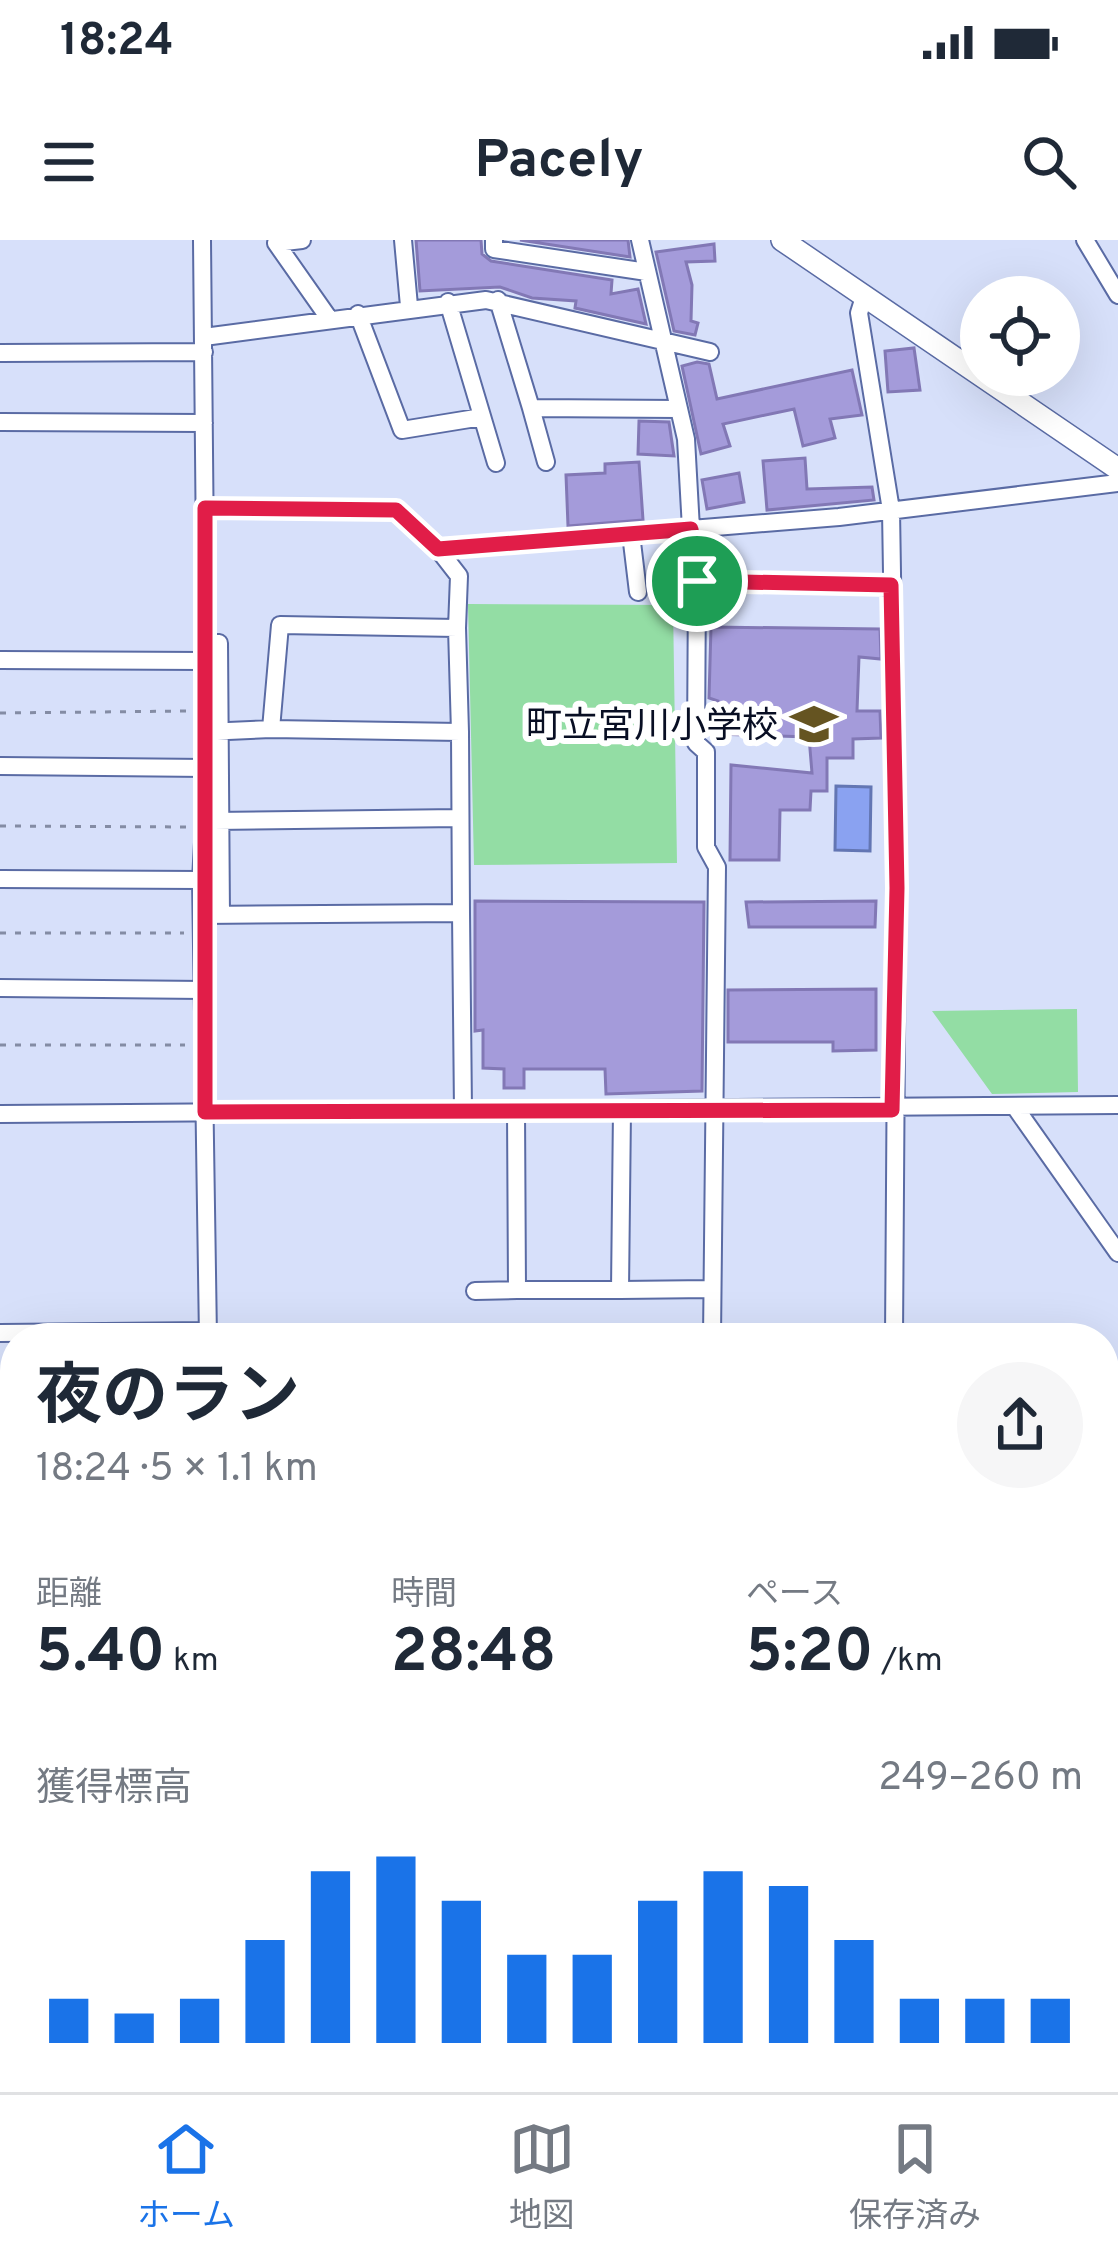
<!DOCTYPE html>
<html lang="ja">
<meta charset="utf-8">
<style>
body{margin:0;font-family:Overpass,"Noto Sans JP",sans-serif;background:#f6f6f7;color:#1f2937;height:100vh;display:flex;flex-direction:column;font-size:45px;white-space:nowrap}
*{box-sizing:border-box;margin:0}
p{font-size:39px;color:#747a83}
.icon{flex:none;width:66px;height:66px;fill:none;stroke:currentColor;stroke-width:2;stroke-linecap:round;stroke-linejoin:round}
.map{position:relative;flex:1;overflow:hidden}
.drawer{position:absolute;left:0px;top:1083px;width:1119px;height:771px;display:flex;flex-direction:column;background:#fff;border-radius:48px 48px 0 0;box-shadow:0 12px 48px #0002}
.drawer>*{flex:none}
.controls{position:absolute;left:960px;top:36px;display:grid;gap:24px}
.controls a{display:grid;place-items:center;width:120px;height:120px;border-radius:50%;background:#fff;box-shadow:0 12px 48px #0002;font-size:60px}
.pin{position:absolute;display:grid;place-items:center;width:102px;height:102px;color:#fff;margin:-51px;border:6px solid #fff;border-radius:50%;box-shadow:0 3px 12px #0007}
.round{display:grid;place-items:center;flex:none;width:126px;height:126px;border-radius:63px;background:#f6f6f7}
.overview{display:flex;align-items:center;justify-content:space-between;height:204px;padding:0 36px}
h1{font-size:66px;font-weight:700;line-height:90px}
.metrics{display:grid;grid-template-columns:repeat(3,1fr);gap:18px;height:204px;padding:12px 36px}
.metrics div{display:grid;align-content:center}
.metrics b{font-size:60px;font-weight:700}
.metrics small{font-size:33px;font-weight:400}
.metrics p{font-size:33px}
.chart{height:336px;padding:24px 36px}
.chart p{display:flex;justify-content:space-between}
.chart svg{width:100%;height:216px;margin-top:12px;stroke:#1a73e8;stroke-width:6}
.status{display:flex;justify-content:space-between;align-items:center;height:84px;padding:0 60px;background:#fff;direction:ltr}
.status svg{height:33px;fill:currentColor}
header{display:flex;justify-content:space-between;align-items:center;height:156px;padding:0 36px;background:#fff;font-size:54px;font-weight:700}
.tab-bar{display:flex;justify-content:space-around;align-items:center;height:168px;border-top:3px solid #e0e1e3;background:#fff;font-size:33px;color:#747a83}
.tab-bar a{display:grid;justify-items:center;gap:6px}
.tab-bar .selected{color:#1a73e8}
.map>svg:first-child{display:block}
.green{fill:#93dda4}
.water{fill:#8aa2f1;stroke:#6376b3;stroke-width:3}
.building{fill:#a49bda;stroke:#8278b5;stroke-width:3}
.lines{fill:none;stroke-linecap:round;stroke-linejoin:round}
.minor-casing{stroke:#5a6ba4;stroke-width:20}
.major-casing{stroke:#5a6ba4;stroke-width:24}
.highway-casing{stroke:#5a6ba4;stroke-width:27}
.path{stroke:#848ca4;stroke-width:3;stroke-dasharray:6 9;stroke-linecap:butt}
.minor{stroke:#fff;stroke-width:16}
.major{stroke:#fff;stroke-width:21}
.highway{stroke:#fff;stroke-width:24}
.route-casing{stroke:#fff;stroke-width:24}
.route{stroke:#e11d48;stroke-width:15}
.labels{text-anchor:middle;stroke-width:12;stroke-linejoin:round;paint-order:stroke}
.poi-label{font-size:36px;fill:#080e23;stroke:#fff;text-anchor:end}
</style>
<div class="status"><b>18:24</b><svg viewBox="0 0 49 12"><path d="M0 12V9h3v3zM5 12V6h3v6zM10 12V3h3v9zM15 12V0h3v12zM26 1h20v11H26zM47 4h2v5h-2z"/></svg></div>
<header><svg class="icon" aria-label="menu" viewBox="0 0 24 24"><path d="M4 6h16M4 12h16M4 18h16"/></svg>Pacely<svg class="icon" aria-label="search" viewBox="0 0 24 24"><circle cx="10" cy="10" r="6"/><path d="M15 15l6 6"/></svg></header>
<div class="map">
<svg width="1118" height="1852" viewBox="0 0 1118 1852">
<rect width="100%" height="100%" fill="#d7e0fa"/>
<path class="green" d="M468,364L673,365L677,623L474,625Z
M1077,769L1078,852L992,854L932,771Z"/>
<path class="water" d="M836,546L871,547L870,611L835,610Z"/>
<path class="building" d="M416,0H481L482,14L491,21L612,40L611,54L638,49L646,84L575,68L576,61L532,58L500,47L420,51Z
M520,0H628L630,17Z
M714,4L715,21L686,22L692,45L691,81L698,83L695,95L674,91L656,12Z
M914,108L920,150L888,152L885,111Z
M697,122L709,124L717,159L852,130L862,175L830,179L835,198L803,206L794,169L723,184L730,206L701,214L682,126Z
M639,181L669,182L674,216L638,214Z
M805,218L807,249L872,247L874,260L767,270L763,221Z
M639,222L643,280L568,286L566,235L605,233V224Z
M739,233L744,262L707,269L702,240Z
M711,387L880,389L881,419L859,417L857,471H880L881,498L853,499V518H827V551H811L810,570H780L779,620H730L731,525L812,533L809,497L715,494L718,461L709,458Z
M475,661L704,662L702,851L606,854L605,829H524V848H504V829L483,828V790L475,791Z
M876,661L875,687H749L746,662Z
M876,749V810L833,811V802H728V750Z"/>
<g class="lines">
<defs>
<path id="minor" d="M202,0L207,528L201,640L208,1098
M302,0L276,3L328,77
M403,0L409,66
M494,0V9L647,32
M640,0L686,199L691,289L839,277L1118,243
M1085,0L1118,55
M864,57L859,73L891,270L897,648L894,1098
M498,60L531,168
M448,62L496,223
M358,74L402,190L482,177
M204,97L486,60L710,112
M0,113L204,112
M0,182L204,183
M546,222L531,168L679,169
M205,268L396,270L438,309L691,289L697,341L891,345
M631,294L638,352
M697,341L696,503L706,512V607L717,627L712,1098
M204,402L219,403L221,675
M0,420L204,421
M271,489L460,492L457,388
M206,492L271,489L280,385L457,388L459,336L438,309
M460,492L461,673
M0,526L207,528
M214,581L459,578
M0,639L201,640
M202,675L461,673L463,871
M0,748L204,750
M1015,867L1118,1013
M516,870L517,1050H620
M622,870L620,1050L711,1049
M0,874L1118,865
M475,1051L517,1050
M0,1093L208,1091
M0,1177H15
M0,1416L15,1424
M0,1623H15
M0,1786H15
M717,1839V1852
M895,1839V1852
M206,1852V1839"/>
<path id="major" d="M782,0L1118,229"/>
<path id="highway" d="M1104,1819L1118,1812
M1036,1852L1063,1839
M1099,1852L1118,1842"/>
</defs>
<use href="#minor" class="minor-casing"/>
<use href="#major" class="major-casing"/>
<use href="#highway" class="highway-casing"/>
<path class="path" d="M0,473L190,471
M0,586L190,587
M0,693H184
M0,805H185
M1104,1619L1118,1618
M1104,1754L1118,1748
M909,1846L924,1839"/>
<use href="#minor" class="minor"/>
<use href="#major" class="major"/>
<use href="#highway" class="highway"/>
</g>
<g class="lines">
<defs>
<path id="route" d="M205,268L396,270L438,309L691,289L697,341L891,345L897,648L892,870L205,872Z"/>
</defs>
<use href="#route" class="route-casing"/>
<use href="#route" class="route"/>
</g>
<defs>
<symbol id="school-bare" viewBox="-9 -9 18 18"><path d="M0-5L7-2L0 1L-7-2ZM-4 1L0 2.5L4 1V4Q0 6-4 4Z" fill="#655421" stroke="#fff" stroke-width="2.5" paint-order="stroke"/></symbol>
</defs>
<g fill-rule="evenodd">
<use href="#school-bare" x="781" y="451" width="66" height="66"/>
</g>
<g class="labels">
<g class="poi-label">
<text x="778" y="497">町立宮川小学校</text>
</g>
</g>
</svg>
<div class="controls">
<a><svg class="icon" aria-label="locate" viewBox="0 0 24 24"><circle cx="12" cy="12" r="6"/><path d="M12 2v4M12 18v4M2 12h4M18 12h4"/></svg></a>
</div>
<div class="pin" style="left:697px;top:341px;background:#1e9e55"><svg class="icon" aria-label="arrive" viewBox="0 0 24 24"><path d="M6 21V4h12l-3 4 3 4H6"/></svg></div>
<section class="drawer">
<div class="overview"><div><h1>夜のラン</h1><p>18:24 · 5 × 1.1 km</p></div><a class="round"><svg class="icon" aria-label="share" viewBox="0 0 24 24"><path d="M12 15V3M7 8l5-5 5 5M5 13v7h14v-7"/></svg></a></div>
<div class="metrics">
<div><p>距離</p><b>5.40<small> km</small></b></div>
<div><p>時間</p><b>28:48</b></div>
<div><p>ペース</p><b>5:20<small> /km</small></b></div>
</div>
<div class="chart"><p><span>獲得標高</span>249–260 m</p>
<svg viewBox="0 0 160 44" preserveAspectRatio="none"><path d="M5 44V35M15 44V38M25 44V35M35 44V23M45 44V9M55 44V6M65 44V15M75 44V26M85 44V26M95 44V15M105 44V9M115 44V12M125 44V23M135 44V35M145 44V35M155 44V35"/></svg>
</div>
</section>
</div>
<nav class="tab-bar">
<a class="selected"><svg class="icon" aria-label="home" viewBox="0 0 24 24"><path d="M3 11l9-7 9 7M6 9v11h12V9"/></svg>ホーム</a>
<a><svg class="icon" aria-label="map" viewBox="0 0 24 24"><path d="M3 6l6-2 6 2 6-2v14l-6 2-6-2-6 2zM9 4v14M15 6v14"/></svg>地図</a>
<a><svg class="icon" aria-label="saved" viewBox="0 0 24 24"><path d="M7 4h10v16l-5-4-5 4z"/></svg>保存済み</a>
</nav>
